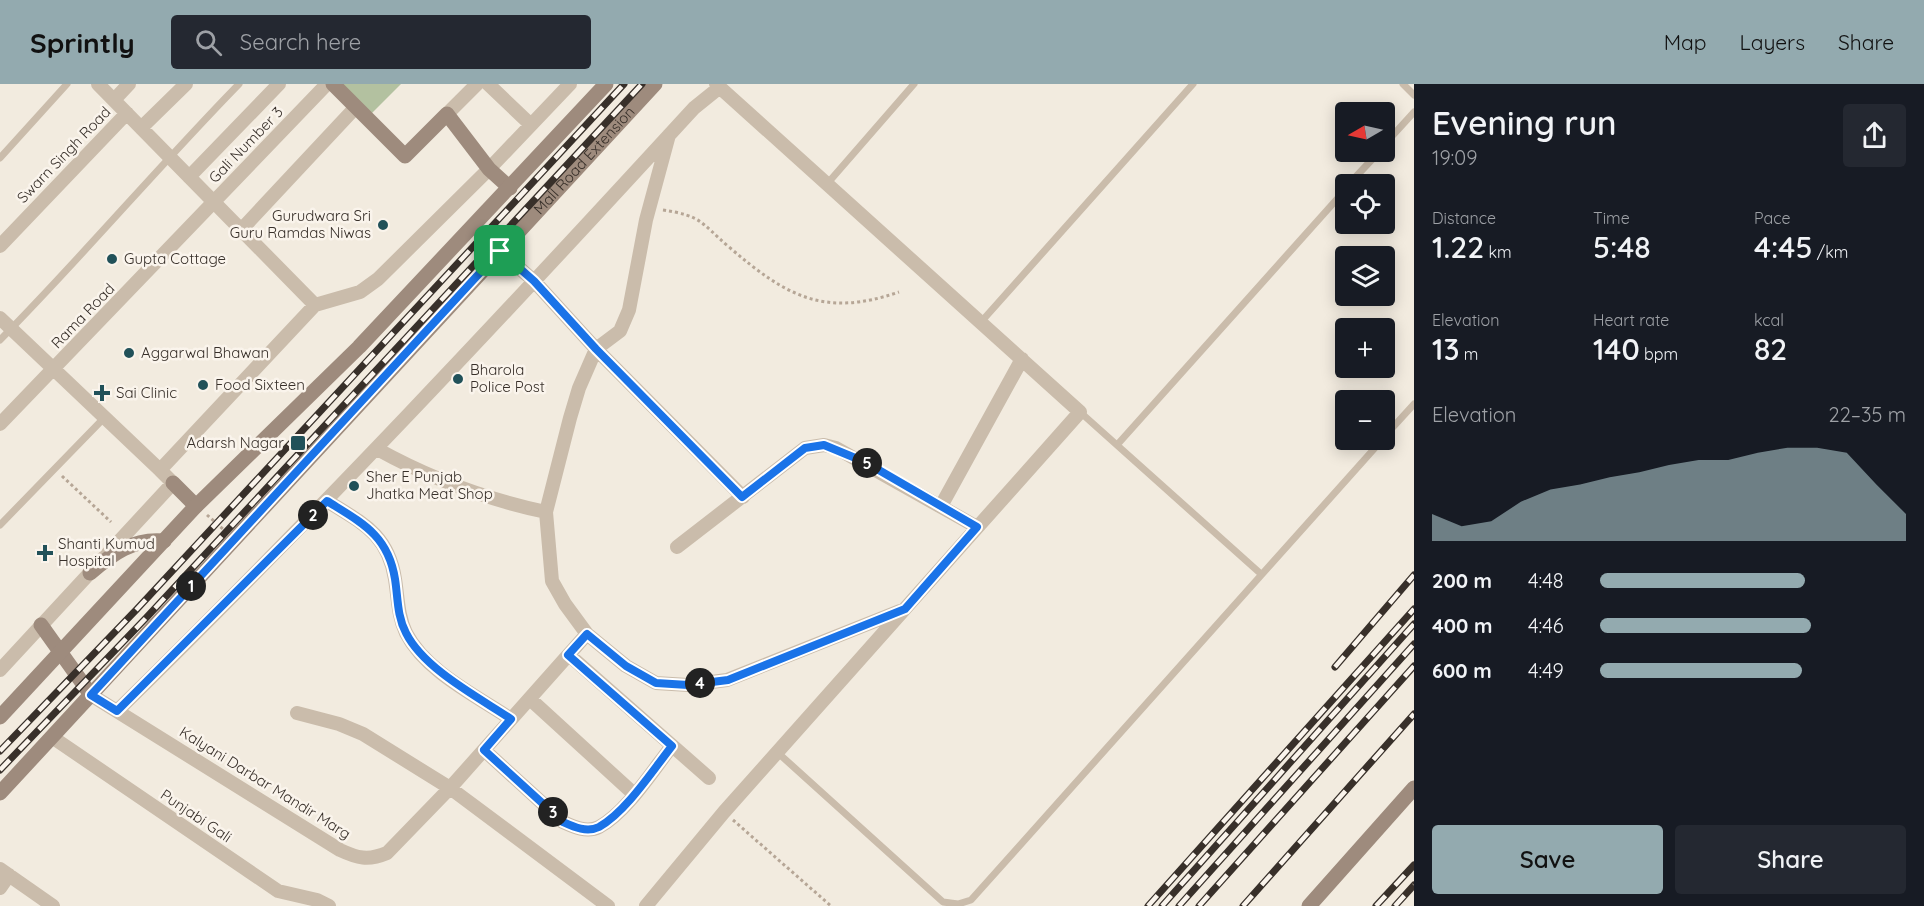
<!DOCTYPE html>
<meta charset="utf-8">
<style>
body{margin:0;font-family:Quicksand,sans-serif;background:#242831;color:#f1f3f6;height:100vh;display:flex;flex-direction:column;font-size:22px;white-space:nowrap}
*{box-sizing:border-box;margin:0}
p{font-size:20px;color:#9ea1a6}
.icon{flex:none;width:33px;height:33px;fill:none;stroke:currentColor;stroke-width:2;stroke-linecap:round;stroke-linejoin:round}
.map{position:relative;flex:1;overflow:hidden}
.panel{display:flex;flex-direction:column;background:#171b24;width:510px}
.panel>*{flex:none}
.needle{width:39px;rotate:261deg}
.controls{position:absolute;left:1335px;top:18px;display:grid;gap:12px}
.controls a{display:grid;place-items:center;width:60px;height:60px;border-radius:6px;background:#171b24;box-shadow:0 3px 15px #0003;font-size:30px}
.pin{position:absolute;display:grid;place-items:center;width:51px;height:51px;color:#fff;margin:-26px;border-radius:12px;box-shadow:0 3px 9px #0006}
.km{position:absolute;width:30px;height:30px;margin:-15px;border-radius:50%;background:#222;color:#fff;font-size:16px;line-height:30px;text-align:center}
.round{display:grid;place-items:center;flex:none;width:63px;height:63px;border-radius:6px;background:#242831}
.overview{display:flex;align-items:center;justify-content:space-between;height:102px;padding:0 18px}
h1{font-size:33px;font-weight:600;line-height:45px}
.figures{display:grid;grid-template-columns:repeat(3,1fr);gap:9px;height:102px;padding:6px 18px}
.figures div{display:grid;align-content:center}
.figures b{font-size:30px;font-weight:600}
.figures small{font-size:16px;font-weight:400}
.figures p{font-size:16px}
.chart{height:168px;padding:12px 18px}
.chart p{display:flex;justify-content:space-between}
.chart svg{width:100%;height:108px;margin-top:6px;fill:#93aaaf;opacity:.7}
.cta{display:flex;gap:12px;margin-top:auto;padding:12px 18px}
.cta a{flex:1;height:69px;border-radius:6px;background:#93aaaf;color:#111;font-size:24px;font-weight:600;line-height:69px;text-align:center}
.cta a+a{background:#242831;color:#f1f3f6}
ul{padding:0 18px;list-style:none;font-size:20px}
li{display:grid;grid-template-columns:96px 72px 1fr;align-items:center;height:45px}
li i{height:15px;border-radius:8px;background:#93aaaf}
header{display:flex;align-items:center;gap:36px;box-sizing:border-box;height:84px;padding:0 30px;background:#93aaaf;color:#111}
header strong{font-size:28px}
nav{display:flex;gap:33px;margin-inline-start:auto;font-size:21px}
.search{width:420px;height:54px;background:#242831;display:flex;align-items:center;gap:15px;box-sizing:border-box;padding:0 21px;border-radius:6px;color:#9ea1a6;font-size:22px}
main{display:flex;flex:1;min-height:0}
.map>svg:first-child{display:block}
.green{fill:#b3c1a0}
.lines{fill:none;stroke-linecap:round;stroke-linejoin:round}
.path{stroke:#b6a696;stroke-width:3;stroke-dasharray:3 3;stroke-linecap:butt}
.lane{stroke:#cabcab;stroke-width:7}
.street{stroke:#cabcab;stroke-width:14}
.secondary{stroke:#9e8b7d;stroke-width:15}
.rail-casing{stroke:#38302a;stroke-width:7}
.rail{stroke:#faf4ec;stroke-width:4.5;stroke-dasharray:14;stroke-linecap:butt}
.route-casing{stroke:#fff;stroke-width:12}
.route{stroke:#1a73e8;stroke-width:8}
.poi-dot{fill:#215159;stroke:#faf4ec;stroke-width:2}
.labels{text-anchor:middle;stroke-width:5;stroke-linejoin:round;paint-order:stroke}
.street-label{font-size:15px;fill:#38302a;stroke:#faf4ec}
.poi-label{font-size:15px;fill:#38302a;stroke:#faf4ec;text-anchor:start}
</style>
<header>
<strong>Sprintly</strong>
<div class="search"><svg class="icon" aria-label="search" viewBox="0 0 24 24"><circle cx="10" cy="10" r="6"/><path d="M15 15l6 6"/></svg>Search here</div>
<nav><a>Map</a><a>Layers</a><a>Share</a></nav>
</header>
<main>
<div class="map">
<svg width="1414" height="822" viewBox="0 0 1414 822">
<rect width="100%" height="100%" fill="#f2ebdf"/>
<path class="green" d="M342,0H401L371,30Z"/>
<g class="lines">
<path class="path" d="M663,126C702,132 700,138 729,163C786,212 824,234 899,208
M62,392L111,438
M207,431L224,446
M733,736L831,822"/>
<path class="lane" d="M1403,0L1414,11
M1384,61L1414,28
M0,74L67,0
M827,100L914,0
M1349,100L1379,68
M981,238L1193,0
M0,256C82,173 157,84 239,0
M1080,328L1261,490
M1384,353L1414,320
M1117,361L1346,105
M0,441L105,333
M777,668L943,818L958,820L971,816L1382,356"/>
<path class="street" d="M98,0L315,221
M488,0L530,40
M114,16L129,0
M447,30L477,0
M141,44L186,0
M669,51L646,136L629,226L620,247L596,265L579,304L570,334L546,428L552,497L565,520L587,550L626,582L656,599L688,601L727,596L900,527
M189,93L279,0
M241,146L355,24
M0,162L127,29
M500,167L534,197L596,265L743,413
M0,234L160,386
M0,340L327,0
M377,365C431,395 485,415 546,428
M327,417C362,439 388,450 395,495C398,514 398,532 406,549C426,588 477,612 511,635
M941,422L1022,275
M677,463L805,364L824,361L836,364L977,443
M569,571L709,694
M0,586L173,399L160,386L315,221L360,208L378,195L489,85L570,0
M91,611L340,766C357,774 368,777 387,769L450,704L587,550
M530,615L634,710
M117,627C316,432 506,229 694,24L720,3
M297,629L339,640L363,650L450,704L608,822
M52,653L278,807L317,816L329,822
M484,666L563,738C574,743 587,749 599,743C626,729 653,686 672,662
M0,785L53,822
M0,804L9,791
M646,822L724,728L1080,328L716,0"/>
<g class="secondary">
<path d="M333,0L405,72L447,30L489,85L510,104"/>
<path d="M173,399L196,422"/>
<path d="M90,489C112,470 133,454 164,457"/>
<path d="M41,541L91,611"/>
<path d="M0,633L196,422L359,263L606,0"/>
<path id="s1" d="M0,709L655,0"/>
<path d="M1309,822L1414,704"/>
</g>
<defs>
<path id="rail" d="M1335,583L1414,491
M0,667L137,525L624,0
M0,686L146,534L642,0
M1148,822L1414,525
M1162,822L1414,540
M1179,822L1414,560
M1199,822L1414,582
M1243,822L1414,630
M1376,822L1414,781
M1395,822L1414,801"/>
</defs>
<use href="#rail" class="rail-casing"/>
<use href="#rail" class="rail"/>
</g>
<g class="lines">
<defs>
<path id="route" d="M500,167L534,197L596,265L742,413L805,364L824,361L865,378L977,443L905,525L728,596L688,601L656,599L626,582L587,550L568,571L672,662C653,686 626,728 599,743C587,749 574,743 563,738L484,666L511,635C478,613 424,585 406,549C397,532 398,514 395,495C388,451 362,439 327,417L117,627L91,611Z"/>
</defs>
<use href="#route" class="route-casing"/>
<use href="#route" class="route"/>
</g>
<g class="poi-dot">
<circle cx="383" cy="141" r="6"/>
<circle cx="112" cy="175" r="6"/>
<circle cx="129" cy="269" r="6"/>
<circle cx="458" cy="295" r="6"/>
<circle cx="203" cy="301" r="6"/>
<path d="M99 300h6v6h6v6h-6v6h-6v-6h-6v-6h6z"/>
<rect x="290" y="351" width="16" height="16" rx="3"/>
<circle cx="354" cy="402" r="6"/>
<path d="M42 460h6v6h6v6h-6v6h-6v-6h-6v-6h6z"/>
</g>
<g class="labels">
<g class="street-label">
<text transform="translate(246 61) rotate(-46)" y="5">Gali Number 3</text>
<text transform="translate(64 71) rotate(-46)" y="5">Swarn Singh Road</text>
<text dy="5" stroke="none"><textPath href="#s1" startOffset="861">Mall Road Extension</textPath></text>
<text transform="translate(83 232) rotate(-46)" y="5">Rama Road</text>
<text transform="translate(265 699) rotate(32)" y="5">Kalyani Darbar Mandir Marg</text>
<text transform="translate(196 732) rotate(34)" y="5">Punjabi Gali</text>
</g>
<g class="poi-label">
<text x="371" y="137" text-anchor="end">Gurudwara Sri<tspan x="371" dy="17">Guru Ramdas Niwas</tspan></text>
<text x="124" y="180">Gupta Cottage</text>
<text x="141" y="274">Aggarwal Bhawan</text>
<text x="470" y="291">Bharola<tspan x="470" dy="17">Police Post</tspan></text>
<text x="215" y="306">Food Sixteen</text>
<text x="116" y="314">Sai Clinic</text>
<text x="284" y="364" text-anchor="end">Adarsh Nagar</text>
<text x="366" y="398">Sher E Punjab<tspan x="366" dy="17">Jhatka Meat Shop</tspan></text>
<text x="58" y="465">Shanti Kumud<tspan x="58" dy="17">Hospital</tspan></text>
</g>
</g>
</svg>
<div class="controls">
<a><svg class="needle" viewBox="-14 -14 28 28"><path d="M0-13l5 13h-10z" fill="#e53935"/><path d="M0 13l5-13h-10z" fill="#9ea1a6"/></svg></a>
<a><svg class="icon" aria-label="locate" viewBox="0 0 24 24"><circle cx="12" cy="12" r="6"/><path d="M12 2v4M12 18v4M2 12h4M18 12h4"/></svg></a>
<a><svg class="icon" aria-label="layers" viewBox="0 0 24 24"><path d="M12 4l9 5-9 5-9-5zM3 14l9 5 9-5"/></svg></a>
<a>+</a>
<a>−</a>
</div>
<div class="pin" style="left:500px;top:167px;background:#1e9e55"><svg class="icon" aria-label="arrive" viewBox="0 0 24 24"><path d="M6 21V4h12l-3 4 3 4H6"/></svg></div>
<b class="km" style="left:191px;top:502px">1</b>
<b class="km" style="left:313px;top:431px">2</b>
<b class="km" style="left:553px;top:728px">3</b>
<b class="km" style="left:700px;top:599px">4</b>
<b class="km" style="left:867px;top:379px">5</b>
</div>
<section class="panel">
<div class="overview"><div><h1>Evening run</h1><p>19:09</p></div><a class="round"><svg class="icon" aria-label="share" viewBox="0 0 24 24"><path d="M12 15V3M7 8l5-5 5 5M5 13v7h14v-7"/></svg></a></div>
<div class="figures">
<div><p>Distance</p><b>1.22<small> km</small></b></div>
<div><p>Time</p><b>5:48</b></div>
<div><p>Pace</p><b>4:45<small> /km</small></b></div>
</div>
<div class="figures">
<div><p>Elevation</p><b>13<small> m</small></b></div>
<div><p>Heart rate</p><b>140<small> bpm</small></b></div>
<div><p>kcal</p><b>82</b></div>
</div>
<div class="chart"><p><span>Elevation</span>22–35 m</p>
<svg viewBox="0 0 160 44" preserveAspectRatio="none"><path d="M0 44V33L10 38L20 36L30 28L40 23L50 21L60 18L70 16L80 13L90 11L100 11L110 8L120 6L130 6L140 8L150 21L160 33V44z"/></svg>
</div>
<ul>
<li><b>200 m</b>4:48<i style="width:67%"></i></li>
<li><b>400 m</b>4:46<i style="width:69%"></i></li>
<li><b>600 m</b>4:49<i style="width:66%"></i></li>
</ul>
<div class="cta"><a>Save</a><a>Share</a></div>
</section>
</main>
